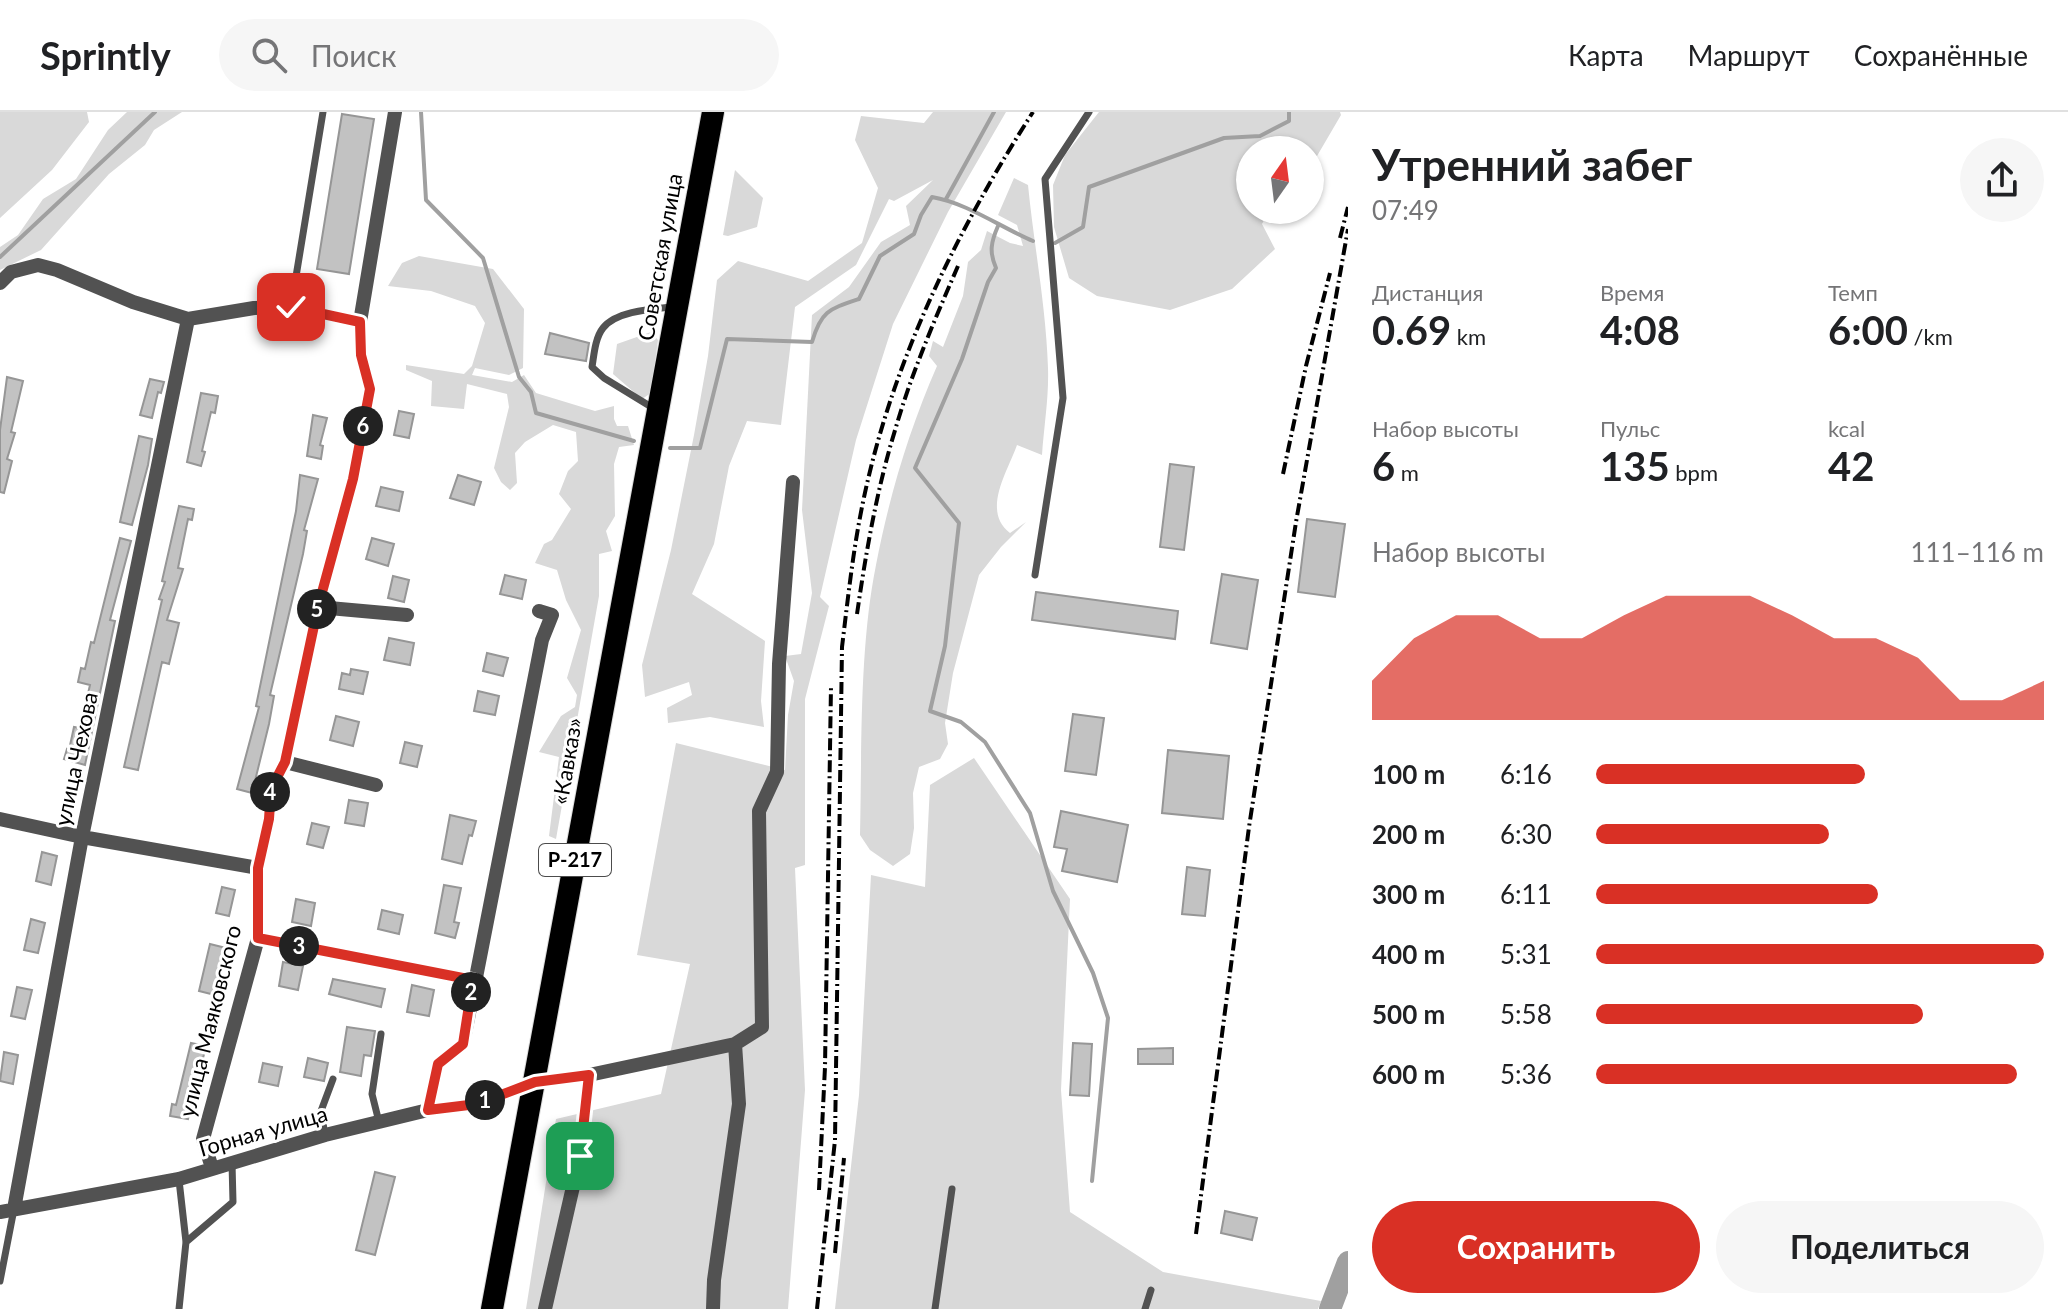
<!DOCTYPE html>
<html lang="ru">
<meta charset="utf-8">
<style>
body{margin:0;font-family:Lato,sans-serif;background:#f6f6f6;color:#202124;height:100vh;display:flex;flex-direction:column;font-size:30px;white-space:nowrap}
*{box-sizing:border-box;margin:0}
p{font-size:26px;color:#757577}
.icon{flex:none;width:44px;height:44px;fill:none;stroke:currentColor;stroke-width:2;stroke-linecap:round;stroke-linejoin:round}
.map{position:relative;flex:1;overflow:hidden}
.drawer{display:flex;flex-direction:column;background:#fff;width:720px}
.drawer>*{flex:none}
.needle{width:52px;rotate:14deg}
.controls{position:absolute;left:1236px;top:24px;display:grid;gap:16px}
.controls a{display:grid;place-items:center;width:88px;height:88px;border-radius:50%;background:#fff;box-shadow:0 2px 6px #0004;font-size:40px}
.pin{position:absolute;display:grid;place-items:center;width:68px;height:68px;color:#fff;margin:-34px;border-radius:16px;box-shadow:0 4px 12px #0006}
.km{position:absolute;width:40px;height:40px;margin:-20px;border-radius:50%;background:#222;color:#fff;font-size:22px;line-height:40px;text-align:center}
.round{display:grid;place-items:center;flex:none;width:84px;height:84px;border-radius:42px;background:#f6f6f6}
.head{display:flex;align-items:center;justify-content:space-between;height:136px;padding:0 24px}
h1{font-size:44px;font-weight:700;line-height:60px}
.stats{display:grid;grid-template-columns:repeat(3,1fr);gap:12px;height:136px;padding:8px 24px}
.stats div{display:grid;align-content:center}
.stats b{font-size:40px;font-weight:700}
.stats small{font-size:22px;font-weight:400}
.stats p{font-size:22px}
.chart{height:224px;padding:16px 24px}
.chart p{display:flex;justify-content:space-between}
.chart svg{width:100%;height:144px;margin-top:8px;fill:#d93025;opacity:.7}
.cta{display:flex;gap:16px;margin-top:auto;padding:16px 24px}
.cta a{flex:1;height:92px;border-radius:48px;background:#d93025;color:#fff;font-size:32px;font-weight:700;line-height:92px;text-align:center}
.cta a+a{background:#f6f6f6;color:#202124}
ul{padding:0 24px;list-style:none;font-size:26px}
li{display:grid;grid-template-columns:128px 96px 1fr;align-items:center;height:60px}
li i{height:20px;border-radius:10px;background:#d93025}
header{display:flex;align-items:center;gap:48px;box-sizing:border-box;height:112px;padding:0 40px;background:#fff;border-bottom:2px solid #e0e0e0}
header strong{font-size:38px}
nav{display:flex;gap:44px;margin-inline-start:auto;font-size:28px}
.search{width:560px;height:72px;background:#f6f6f6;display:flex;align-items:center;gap:20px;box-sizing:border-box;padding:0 28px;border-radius:44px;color:#757577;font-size:30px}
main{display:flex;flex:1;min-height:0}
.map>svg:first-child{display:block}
.green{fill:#d9d9d9}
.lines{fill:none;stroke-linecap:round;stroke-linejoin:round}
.stream{stroke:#a0a0a0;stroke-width:4}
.river{stroke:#a0a0a0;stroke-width:22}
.building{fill:#c2c2c2;stroke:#969696;stroke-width:2}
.trunk-casing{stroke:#dbdbdb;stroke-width:24}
.service{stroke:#525252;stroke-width:7}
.minor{stroke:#525252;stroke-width:14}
.trunk{stroke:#000;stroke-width:22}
.rail{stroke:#000;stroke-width:4;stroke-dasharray:12 4 2 4;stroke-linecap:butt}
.route-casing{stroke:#fff;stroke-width:16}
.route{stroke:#d93025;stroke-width:10}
.labels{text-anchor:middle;stroke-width:6;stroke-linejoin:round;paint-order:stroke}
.shield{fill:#fff;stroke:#4c4c4c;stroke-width:2}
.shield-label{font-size:20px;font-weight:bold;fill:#000}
.street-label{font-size:22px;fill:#000;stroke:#fff}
</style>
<header>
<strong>Sprintly</strong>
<div class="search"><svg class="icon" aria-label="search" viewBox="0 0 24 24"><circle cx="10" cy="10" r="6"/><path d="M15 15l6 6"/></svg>Поиск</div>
<nav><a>Карта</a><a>Маршрут</a><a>Сохранённые</a></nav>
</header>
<main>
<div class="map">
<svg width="1348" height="1197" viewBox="0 0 1348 1197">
<rect width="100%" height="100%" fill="#fff"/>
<path class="green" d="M0,0H87L89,10L52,58L0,106Z
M127,0H182L154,18L145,33L109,62L41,138L0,158V135L18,123L43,87L76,67L108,18Z
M933,0H1006L948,100L893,212L856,328L820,485L829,494L805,587V753L795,756L805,978L788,1197H526L556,1007L661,982L690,852L637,843L676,631L785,658L788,603L794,569L785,544L801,542L812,481L802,398L812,203L849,175L881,130L910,113L906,94L933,68L894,89L889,87L856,153L795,195L781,313L747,309L729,354L714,432L692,482L765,529L761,589L764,615L710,605L668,611L667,596L692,583L689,570L645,585L642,553L671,438L694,323L708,244L717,168L738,149L808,169L862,131L878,76L855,28L861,4L924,11Z
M1099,0H1340L1341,3L1310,56V38H1250V98H1269L1262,112L1275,137L1232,177L1170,198L1097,184L1069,166L1054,115L1053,73L1065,43Z
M735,58L763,86L757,115L728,124L723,123Z
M1014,66L1028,73C1034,134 1046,194 1048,256C1049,285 1044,314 1042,343L1017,333C1008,359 981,399 1010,421L1026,410L1001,435L979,463L953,561L945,611L948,632L940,647L919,655L913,681L914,716L910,742L893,754L870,738L860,723C862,637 859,537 876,453C889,385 909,318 937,254L929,244L933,229L943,235L963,184L968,150L981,138L987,119L1010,131L1023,134L1017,113L998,103Z
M419,144L493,157L524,197L523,256L509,263L475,256L472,263L512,270L524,263L536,281L595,299L614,294V307L617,314H628L634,333L619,335L614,352L615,404L606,419L612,439L599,442V484L556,727L549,724L559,645L539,640L561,604L575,595L577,583L567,566L581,518L566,488L557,458L535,451L544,432L552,428L571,397L559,382L568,359L578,349L576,320L553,313L525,330L515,341L517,371L510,378L501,370L494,356L509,295L507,282L467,272L464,297L431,294L432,269L406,258V253L464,262L472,254L485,211L475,194L431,179L388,174L402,151Z
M651,220L658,228L651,281L642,287L613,262L617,232Z
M974,646L1070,787L1061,978L1070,1100L1163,1160L1321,1189L1318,1197H835L859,983L871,763L925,775L930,673Z"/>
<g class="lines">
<path class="stream" d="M421,0L426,88L483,146L519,265L531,280L536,301L634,329
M946,87L994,0
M998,114C991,130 989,140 996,156L988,170L962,247L915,356L959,411L945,534L930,599L961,610L985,630L1030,701L1053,779L1093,861L1108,906L1092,1069
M1055,131L1083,115L1089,75L1224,26L1260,24L1289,9V0
M0,145L155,0
M670,336H700L727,227L812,230C821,199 829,197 859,187L880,144L914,122L921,103L932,85C967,91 1000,115 1033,129"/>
<path class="river" d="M1330,1197L1348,1150"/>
</g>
<path class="building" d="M342,2L374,7L349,162L317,157Z
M550,221L589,231L586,249L545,242Z
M7,265L23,269L11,320L15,321L7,347L12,349L4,381L0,380V318Z
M150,267L164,270L161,281L158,280L152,306L140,303Z
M201,281L218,284L215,301L211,300L202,339L205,340L201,354L187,350Z
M399,299L414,302L409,326L394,323Z
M313,303L327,306L320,333L323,334L321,347L307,344Z
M139,324L152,327L148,353L132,413L120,410Z
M1170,352L1194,355L1184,438L1160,435Z
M300,363L318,367L304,418L307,419L303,442L270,583L274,584L269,612L252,681L237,677L259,595L256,594L296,399Z
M458,363L481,370L474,393L450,386Z
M381,375L403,380L399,399L376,394Z
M179,394L194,397L192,408L188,407L178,456L183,457L167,508L179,511L169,552L162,550L138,658L124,655L162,488L159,487L165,470L162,469Z
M1307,407L1345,412L1335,485L1298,480Z
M120,426L131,429L110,508L115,509L85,653L64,647L67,637L69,638L74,615L80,616L90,573L78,570L81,556L85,557L91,530L94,531Z
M372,426L394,432L388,454L366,447Z
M1222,462L1258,468L1247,537L1211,531Z
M505,463L526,468L522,487L500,482Z
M393,464L409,468L404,490L388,486Z
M1036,480L1178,499L1175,527L1032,508Z
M389,526L414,531L410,553L384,548Z
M487,541L508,546L503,564L483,559Z
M351,557L368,560L363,582L339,577L342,561L350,563Z
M478,579L499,584L495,603L474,599Z
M1073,602L1104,606L1096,663L1065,659Z
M336,604L359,610L353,634L330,628Z
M405,630L422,634L417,655L400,651Z
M1168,638L1229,644L1223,707L1162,701Z
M349,688L368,691L364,714L345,711Z
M1061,699L1128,713L1117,770L1062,759L1067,737L1054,735Z
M450,703L476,709L472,724L469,723L462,752L442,747Z
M312,711L329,715L323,736L307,732Z
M42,740L57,744L51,773L36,769Z
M1187,755L1210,758L1205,804L1182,802Z
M444,773L461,776L454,810L459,811L455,826L435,821Z
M222,775L235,778L229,804L216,801Z
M296,787L315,791L311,814L292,810Z
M382,798L403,803L399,822L378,817Z
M31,807L45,811L38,841L24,838Z
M210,832L226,836L215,883L199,879Z
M283,850L303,854L298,878L279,874Z
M333,867L385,877L381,895L329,882Z
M412,873L434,878L429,904L407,900Z
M17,875L32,878L25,907L11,904Z
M347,915L375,919L371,944L364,943L361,964L340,960Z
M191,931L206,934L188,1007L170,1004L172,992L176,993Z
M1073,931L1092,932L1089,984L1070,983Z
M1173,936V952H1138V937Z
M4,940L18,943L13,972L0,969Z
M308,946L328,951L324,969L304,965Z
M263,951L282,955L278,974L259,970Z
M375,1060L395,1065L375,1143L356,1138Z
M1225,1099L1257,1106L1252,1128L1221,1121Z"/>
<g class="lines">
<defs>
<path id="trunk" d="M492,1197L713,0"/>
</defs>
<use href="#trunk" class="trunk-casing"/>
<path class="service" d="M291,195L323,0
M653,296L604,266L592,255C594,243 595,226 603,216C616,199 652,197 672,195
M1035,463L1063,286L1045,67L1089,0
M379,1010L372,982L381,922
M325,1023L321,999L333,967
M179,1068L186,1130L179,1197
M186,1130L233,1090L232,1051
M0,1169L14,1097
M935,1197L952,1077
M1145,1197L1151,1178"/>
<path class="minor" d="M0,171L11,160L38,153L57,158L133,190L188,207L254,196L291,195L360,210
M318,495L407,503
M285,650L376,673
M0,707L82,725L258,756
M258,826L473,868
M428,998L438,952L463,932L542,528L552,503L539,499
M212,1056L203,1027L258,826V756L269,707L271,677L285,650L318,495L353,367L370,277L361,243L360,210L395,0
M14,1097L82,725L188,207
M0,1100L179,1067L325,1023L428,998L477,992L535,970L589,963L735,932L762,915L759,699L777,660L779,552L793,370
M545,1197L580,1044L589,963
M713,1197L714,1168L739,992L735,932"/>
<use href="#trunk" class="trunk"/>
<path class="rail" d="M1340,126L1348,95
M1283,362L1306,254L1330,161
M857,502C866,440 877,376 896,315C912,260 935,207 958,154
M819,1078L825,955L831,574
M1196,1122L1249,715L1296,410L1348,117
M835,1141L844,1046
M817,1197L835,1028L842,535C848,486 853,438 863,390C892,250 956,120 1033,0"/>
</g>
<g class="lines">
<defs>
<path id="route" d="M291,195L360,210L361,243L370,277L353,367L318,495L285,650L271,677L269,707L258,756V826L473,868L463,932L438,952L428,998L477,992L535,970L589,963L580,1044"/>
</defs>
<use href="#route" class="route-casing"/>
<use href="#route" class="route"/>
</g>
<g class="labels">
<rect class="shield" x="539" y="732" width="72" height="32" rx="6"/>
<g class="shield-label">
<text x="575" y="755">Р-217</text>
</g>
<g class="street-label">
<text transform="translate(660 145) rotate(-80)" y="8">Советская улица</text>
<text transform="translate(76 647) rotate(-78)" y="8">улица Чехова</text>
<text transform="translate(567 649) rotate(-80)" y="8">«Кавказ»</text>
<text transform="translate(210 909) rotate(-76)" y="8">улица Маяковского</text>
<text transform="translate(263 1019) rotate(-16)" y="8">Горная улица</text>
</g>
</g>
</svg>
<div class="controls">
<a><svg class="needle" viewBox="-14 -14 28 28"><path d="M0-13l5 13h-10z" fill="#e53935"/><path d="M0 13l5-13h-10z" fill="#757577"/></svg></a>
</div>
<div class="pin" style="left:580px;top:1044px;background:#1e9e55"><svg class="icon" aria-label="arrive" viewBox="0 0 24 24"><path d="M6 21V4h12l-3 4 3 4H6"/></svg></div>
<div class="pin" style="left:291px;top:195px;background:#d93025"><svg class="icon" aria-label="check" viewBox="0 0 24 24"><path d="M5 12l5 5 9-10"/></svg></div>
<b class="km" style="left:485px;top:988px">1</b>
<b class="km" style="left:471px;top:880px">2</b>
<b class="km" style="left:299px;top:834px">3</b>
<b class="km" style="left:270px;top:680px">4</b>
<b class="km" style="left:317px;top:497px">5</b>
<b class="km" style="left:363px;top:314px">6</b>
</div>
<section class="drawer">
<div class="head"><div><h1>Утренний забег</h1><p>07:49</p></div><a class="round"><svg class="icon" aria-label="share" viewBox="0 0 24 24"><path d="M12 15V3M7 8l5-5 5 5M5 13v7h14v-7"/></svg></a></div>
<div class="stats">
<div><p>Дистанция</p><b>0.69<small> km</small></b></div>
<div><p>Время</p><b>4:08</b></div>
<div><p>Темп</p><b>6:00<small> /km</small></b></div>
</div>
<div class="stats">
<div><p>Набор высоты</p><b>6<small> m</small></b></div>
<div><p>Пульс</p><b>135<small> bpm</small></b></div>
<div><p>kcal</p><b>42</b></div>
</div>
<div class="chart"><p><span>Набор высоты</span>111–116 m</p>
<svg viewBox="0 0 160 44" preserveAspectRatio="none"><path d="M0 44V32L10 19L20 12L30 12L40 19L50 19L60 12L70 6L80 6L90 6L100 12L110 19L120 19L130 25L140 38L150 38L160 32V44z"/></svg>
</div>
<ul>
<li><b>100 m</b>6:16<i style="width:60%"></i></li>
<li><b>200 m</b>6:30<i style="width:52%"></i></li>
<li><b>300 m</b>6:11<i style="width:63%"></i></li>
<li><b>400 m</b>5:31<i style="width:100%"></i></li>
<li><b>500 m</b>5:58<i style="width:73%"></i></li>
<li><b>600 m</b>5:36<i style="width:94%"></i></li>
</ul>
<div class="cta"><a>Сохранить</a><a>Поделиться</a></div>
</section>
</main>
